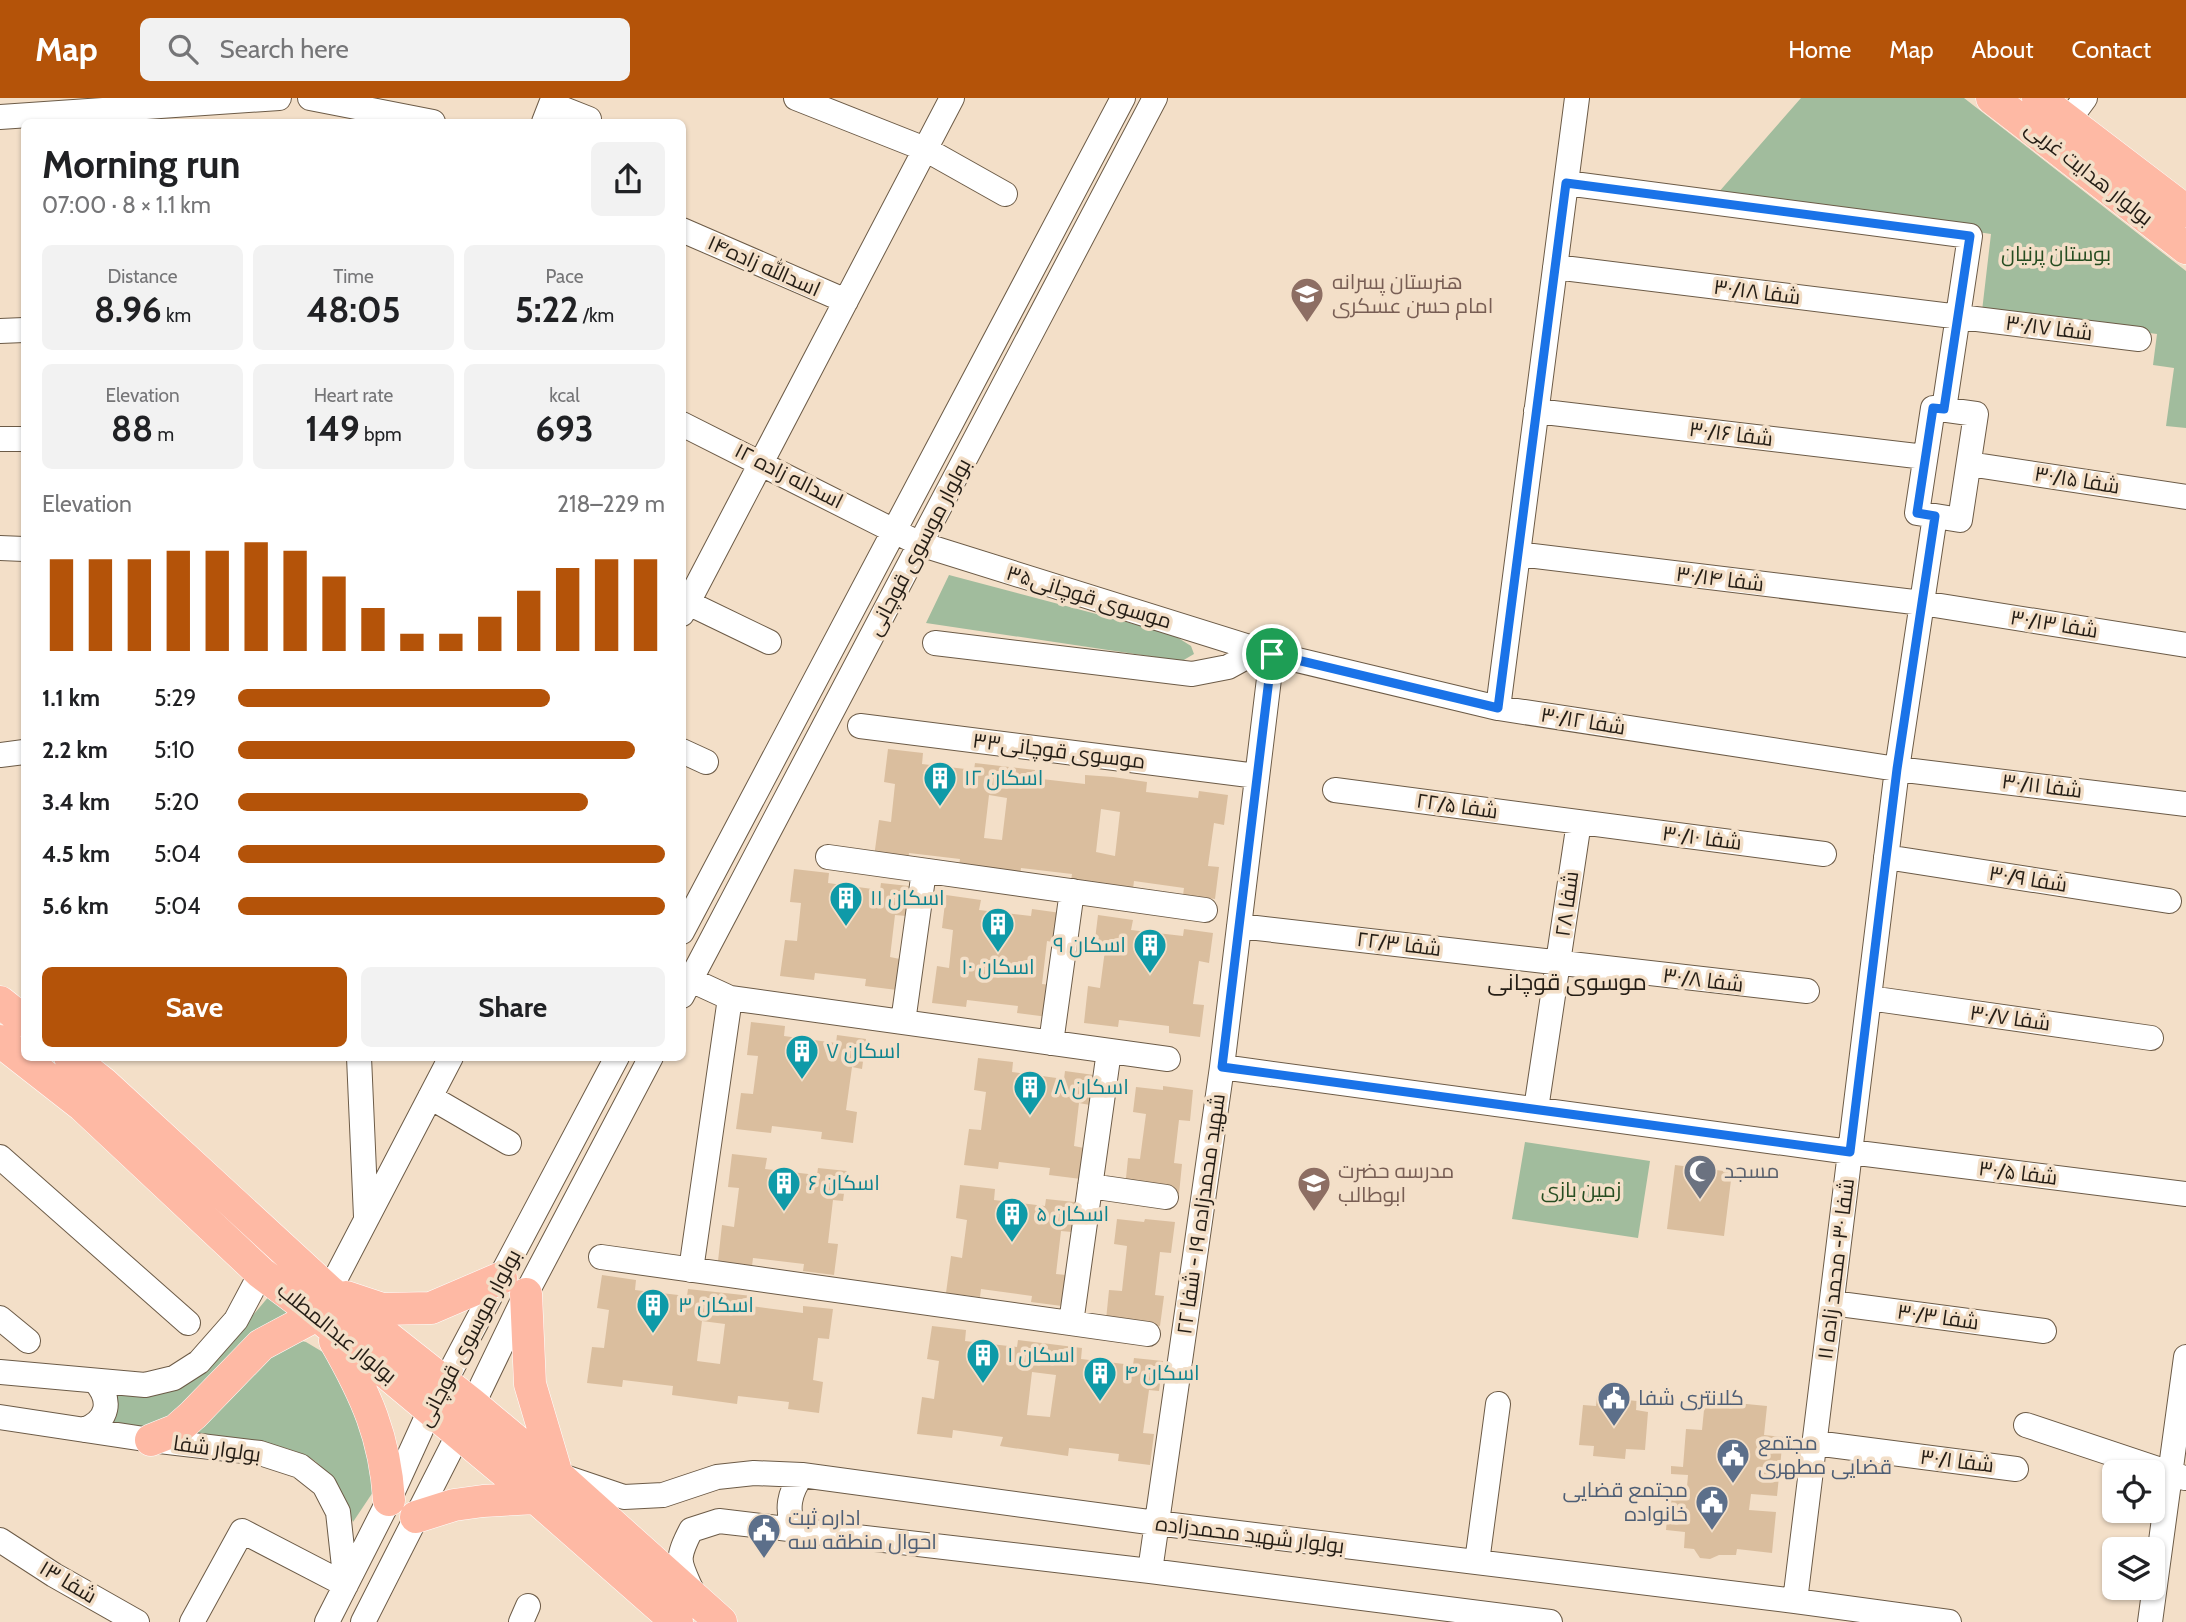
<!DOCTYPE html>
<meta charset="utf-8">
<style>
body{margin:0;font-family:Cabin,Cairo,sans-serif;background:#f2f2f2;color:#202124;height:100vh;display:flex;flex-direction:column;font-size:26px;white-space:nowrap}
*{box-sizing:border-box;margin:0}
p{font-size:23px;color:#757577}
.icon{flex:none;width:38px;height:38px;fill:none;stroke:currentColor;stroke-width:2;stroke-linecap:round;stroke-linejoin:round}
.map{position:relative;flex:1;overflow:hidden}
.panel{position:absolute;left:21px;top:21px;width:665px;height:942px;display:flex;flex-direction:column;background:#fff;border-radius:10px;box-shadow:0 2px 5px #0004}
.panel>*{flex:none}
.buttons{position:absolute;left:2102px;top:1362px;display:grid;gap:14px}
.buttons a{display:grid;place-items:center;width:63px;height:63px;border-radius:10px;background:#fff;box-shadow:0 2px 5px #0004;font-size:35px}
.pin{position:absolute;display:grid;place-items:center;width:60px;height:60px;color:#fff;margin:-30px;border:4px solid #fff;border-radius:50%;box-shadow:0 2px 7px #0007}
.round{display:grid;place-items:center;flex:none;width:74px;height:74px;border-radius:10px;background:#f2f2f2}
.summary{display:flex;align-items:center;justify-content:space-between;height:119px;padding:0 21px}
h1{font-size:38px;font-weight:700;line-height:52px}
.figures{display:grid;grid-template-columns:repeat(3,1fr);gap:10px;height:119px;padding:7px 21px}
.figures div{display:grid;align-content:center;border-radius:10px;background:#f2f2f2;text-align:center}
.figures b{font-size:35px;font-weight:700}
.figures small{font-size:19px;font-weight:400}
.figures p{font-size:19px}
.chart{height:196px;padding:14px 21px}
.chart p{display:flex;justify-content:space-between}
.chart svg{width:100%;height:126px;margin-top:7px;stroke:#b45309;stroke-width:6}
.cta{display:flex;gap:14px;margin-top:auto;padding:14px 21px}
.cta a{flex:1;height:80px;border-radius:10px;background:#b45309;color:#fff;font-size:28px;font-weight:700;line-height:80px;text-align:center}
.cta a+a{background:#f2f2f2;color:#202124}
ul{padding:0 21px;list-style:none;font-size:23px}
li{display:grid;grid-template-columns:112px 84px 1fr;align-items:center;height:52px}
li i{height:18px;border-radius:9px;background:#b45309}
header{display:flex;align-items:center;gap:42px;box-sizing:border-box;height:98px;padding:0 35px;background:#b45309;color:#fff}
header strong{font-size:33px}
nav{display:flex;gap:38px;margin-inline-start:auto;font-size:24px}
.search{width:490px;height:63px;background:#f2f2f2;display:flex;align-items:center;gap:18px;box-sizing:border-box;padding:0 24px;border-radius:10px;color:#757577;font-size:26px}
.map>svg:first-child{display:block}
.green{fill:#a1bc9d}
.building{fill:#dabe9e;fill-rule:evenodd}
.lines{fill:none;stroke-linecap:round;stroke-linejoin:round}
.minor-casing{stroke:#6c5b47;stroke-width:26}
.major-casing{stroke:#fff;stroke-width:33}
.minor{stroke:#fff;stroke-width:24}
.major{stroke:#feb9a4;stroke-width:32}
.route-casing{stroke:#fff;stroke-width:14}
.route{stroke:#1a73e8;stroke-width:9}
.labels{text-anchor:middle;stroke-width:7;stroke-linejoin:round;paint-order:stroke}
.street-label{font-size:21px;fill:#241d15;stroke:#f3dfc8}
.park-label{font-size:21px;fill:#264d21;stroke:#f3dfc8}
.education-label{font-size:21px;fill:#785e54;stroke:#f3dfc8;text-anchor:start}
.culture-label{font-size:21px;fill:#0d838f;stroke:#f3dfc8;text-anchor:start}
.worship-label{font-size:21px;fill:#5b616d;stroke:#f3dfc8;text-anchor:start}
.service-label{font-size:21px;fill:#4e5e75;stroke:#f3dfc8;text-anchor:start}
.neighbourhood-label{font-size:23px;fill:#241d15;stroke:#f3dfc8}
</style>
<header>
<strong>Map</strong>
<div class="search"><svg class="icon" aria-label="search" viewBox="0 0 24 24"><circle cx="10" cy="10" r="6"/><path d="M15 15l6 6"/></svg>Search here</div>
<nav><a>Home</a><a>Map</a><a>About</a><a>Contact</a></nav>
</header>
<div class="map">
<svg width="2186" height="1524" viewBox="0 0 2186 1524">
<rect width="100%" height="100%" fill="#f3dfc8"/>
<path class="green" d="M1801,0H1964L2186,173V330L2166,328L2174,270L2153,267L2157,236L1982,213L1991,136L1718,95Z
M949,477L1172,536L1191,548L1194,556L1182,563L926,525Z
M1525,1044L1650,1063L1638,1140L1512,1121Z
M270,1197L289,1214L247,1243L174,1316L155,1328L137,1329L111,1325V1295L133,1298L248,1223Z
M293,1241L306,1244L331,1259L376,1354L373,1394L353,1424C345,1400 330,1370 307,1358C273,1342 230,1342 194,1337L270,1250Z"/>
<path class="building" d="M888,651L923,655L922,666L974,672L975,665L1035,672L1033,680L1085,686V677L1113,679L1147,684L1146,694L1198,700L1199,693L1228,697L1224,727L1214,725L1208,768L1219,769L1215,801L1183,797L1184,790L1134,783L1133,791L1071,783L1072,776L1021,770L1020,777L959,768L960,761L909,755L908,763L874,759L879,722L891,724L895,686L884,684ZM989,697L1007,700L1002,742L984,740ZM1101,711L1120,714L1115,758L1096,754Z
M794,771L829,775L828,785L880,792L881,785L909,788L906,818L895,817L890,859L900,861L897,892L865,888L866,881L815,875L814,882L780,878L785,842L797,843L801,805L790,804Z
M946,797L981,802L979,812L1031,818L1032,811L1061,815L1058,845L1047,843L1042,886L1052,887L1048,919L1017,915L1018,908L967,902L966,909L932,905L937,868L949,870L953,832L942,830Z
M1098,817L1133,822L1131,832L1183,838L1184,831L1213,835L1209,865L1199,863L1193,906L1204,907L1200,939L1169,935V928L1119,922L1118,929L1084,925L1088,888L1100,890L1105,852L1094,850Z
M751,924L785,928L784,938L836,945L837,937L866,941L862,971L852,969L846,1012L857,1014L853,1045L821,1041L822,1034L772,1028L771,1035L736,1031L741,995L753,996L758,958L747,957Z
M978,960L1013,964L1012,974L1064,981L1065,973L1094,977L1090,1007L1079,1005L1074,1048L1084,1050L1081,1081L1049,1077L1050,1070L999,1064L998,1071L964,1067L969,1031L981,1032L986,994L974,992Z
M1163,988L1193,992L1190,1023L1179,1022L1174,1065L1182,1066L1179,1096L1125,1090L1128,1060L1140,1061L1146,1016L1133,1014L1136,989L1163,992Z
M732,1056L767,1060L765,1071L817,1077L818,1070L847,1073L843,1103L833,1102L828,1145L838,1146L834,1177L803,1173L804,1166L753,1160L752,1168L718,1163L722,1127L734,1129L739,1090L728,1089Z
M1675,1067L1732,1074L1724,1138L1667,1131Z
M960,1087L995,1091L994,1102L1045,1108L1046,1101L1075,1104L1072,1134L1061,1133L1056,1176L1066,1177L1062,1208L1031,1204L1032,1198L981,1191L980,1199L946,1195L951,1158L962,1160L967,1122L956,1120Z
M1117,1121L1144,1124L1145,1121L1175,1124L1171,1155L1160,1154L1155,1197L1164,1198L1160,1228L1106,1222L1109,1192L1122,1193L1127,1148L1114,1146Z
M602,1177L636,1182L635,1192L687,1198L688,1191L752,1198L751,1208L803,1215V1208L833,1211L829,1241L818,1240L813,1282L823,1284L819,1315L788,1311L789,1304L738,1298L737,1306L672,1297L673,1288L623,1282L622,1289L587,1285L592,1249L604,1250L609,1212L597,1210ZM702,1223L725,1226L720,1266L697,1263Z
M932,1228L966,1232L965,1243L1017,1249L1018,1242L1082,1250L1081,1261L1133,1267L1134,1260L1163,1263L1159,1293L1149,1292L1143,1335L1154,1336L1150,1367L1118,1363L1119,1356L1069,1350L1068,1358L1000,1348L1003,1339L953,1332L952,1340L917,1336L922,1299L934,1301L939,1263L927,1261ZM1032,1274L1056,1277L1050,1319L1027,1317Z
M1597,1299L1637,1303L1636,1312L1648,1314L1645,1352L1626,1351L1625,1361L1593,1358L1594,1348L1579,1347L1583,1307L1596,1308Z
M1705,1302L1767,1308L1764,1337L1783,1339L1777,1398L1751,1396L1749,1412L1776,1414L1772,1455L1737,1451L1736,1457H1719L1710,1461L1700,1460L1694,1451L1684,1450L1685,1434L1666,1432L1669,1399L1686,1401L1688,1377L1671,1376V1368L1683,1369L1686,1331L1702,1332Z"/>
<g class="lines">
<defs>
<path id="minor" d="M310,0L433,24
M796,0L925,51L1005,96
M0,19L279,0
M2068,23L2085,0
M544,24L551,6L589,21L587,24
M1566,85L1970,138L1944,311
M682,132L846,203
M1555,169L2139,241
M0,233L24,232
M1933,310L1976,316L1960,422L1917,415Z
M1536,313L1925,359
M682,326L920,446L1272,556L1498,610L1897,671L2186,706
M0,341H24
M1969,366L2186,399
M0,450L24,451
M1518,456L1922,505L2186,547
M682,502L769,544
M682,516L952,0
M935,545L1192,576L1228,569L1259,552
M1498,610L1577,0
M860,628L1257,678
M682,653L706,664
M0,657L24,654
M1335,692L1824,756
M828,759L1205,812
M1886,759L2169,803
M1239,828L1807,893
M682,834L1123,0
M691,882L730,900L1168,961
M682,898L1155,0
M1869,900L2151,940
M903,924L924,773
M1051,945L1072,793
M359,959L366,1119
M1222,969L1850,1054L2186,1096
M430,999L509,1045
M1536,1011L1579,724
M0,1059L188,1225
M1090,1088L1166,1099
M601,1159L1148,1236
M691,1172L730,900
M329,1193L451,959
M1832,1205L2044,1233
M0,1220L28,1243
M1071,1225L1109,953
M0,1274L145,1287L174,1280L199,1264L236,1222L261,1175
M0,1319L151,1342L260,1355L300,1368L324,1387L338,1414L346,1487
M2026,1327L2185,1380
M84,1332C109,1322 112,1302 95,1283
M1815,1345L2016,1371
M562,1378L624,1399L663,1397L717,1379L754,1375L802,1377L1156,1425L1795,1503L1949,1524
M794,1432C786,1411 789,1395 802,1377
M0,1442L54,1477L137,1524
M1477,1464L1498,1306
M1150,1473L1222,969L1272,556
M693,1495C679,1464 675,1463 691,1432L719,1423L1150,1473L1550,1524
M1795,1503L1897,671L1935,418
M192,1524L242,1433L346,1487
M327,1524L389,1402L430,1312L617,959
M363,1524L459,1335L526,1196L651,959
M521,1524L528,1508
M2150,1524L2186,1259"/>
<path id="major" d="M1992,0L2186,150
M2038,0L2186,113
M0,904L24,923
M0,943L83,1008L261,1175L317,1217L536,1400L677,1524
M70,959L103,985L329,1193L472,1306L557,1377L721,1524
M526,1196L530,1286L557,1377
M346,1199L382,1211L431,1210L501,1180
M335,1243C366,1297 385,1339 389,1402
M151,1342L176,1332L193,1317L261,1247L317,1217
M416,1419L454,1407L483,1403L536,1400"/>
</defs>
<use href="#minor" class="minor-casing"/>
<use href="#major" class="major-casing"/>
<use href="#minor" class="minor"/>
<use href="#major" class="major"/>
</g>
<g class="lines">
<defs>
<path id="route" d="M1566,85L1970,138L1944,311L1933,310L1917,415L1935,418L1897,671L1850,1054L1222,969L1272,556L1498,610Z"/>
</defs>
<use href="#route" class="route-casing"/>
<use href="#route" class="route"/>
</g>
<defs>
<symbol id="school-pin" viewBox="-11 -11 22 30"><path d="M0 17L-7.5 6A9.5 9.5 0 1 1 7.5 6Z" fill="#8d6e63" stroke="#f3dfc8"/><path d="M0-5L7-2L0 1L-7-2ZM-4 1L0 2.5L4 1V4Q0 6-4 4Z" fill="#fff"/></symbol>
<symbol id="building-pin" viewBox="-11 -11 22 30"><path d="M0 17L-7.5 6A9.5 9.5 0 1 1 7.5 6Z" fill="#0f9aa8" stroke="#f3dfc8"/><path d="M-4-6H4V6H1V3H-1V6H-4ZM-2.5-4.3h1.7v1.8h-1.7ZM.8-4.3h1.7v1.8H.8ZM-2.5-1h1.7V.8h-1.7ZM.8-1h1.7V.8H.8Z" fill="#fff"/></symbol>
<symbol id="mosque-pin" viewBox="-11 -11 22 30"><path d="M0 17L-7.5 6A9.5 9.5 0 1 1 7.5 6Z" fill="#6b7280" stroke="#f3dfc8"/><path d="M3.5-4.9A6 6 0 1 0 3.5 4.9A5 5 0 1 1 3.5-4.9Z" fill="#fff"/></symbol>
<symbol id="civic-pin" viewBox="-11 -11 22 30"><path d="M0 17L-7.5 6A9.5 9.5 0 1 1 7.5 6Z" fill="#5c6f8a" stroke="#f3dfc8"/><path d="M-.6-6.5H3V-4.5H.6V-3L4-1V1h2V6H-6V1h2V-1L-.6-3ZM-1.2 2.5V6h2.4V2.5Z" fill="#fff"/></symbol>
</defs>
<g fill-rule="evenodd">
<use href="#school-pin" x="1288" y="177" width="38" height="52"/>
<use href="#building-pin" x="921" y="661" width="38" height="52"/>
<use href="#building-pin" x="827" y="781" width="38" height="52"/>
<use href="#building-pin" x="979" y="807" width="38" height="52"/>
<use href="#building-pin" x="1131" y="828" width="38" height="52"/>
<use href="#building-pin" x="783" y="934" width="38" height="52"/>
<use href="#building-pin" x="1011" y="970" width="38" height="52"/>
<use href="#mosque-pin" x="1681" y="1054" width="38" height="52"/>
<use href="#building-pin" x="765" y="1066" width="38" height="52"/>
<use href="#school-pin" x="1295" y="1066" width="38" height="52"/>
<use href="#building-pin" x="993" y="1097" width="38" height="52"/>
<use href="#building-pin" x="634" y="1188" width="38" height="52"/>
<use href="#building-pin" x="964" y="1238" width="38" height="52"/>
<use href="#building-pin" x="1081" y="1256" width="38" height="52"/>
<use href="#civic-pin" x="1595" y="1281" width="38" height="52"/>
<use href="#civic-pin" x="1714" y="1338" width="38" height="52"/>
<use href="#civic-pin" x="1693" y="1385" width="38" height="52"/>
<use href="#civic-pin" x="745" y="1413" width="38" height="52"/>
</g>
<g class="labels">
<g class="street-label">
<text transform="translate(2089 75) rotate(38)" y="7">بولوار هدایت غربی</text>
<text transform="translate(764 168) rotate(24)" y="7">اسدالله زاده۱۴</text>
<text transform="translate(1757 194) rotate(7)" y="7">شفا ۳۰/۱۸</text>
<text transform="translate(2049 230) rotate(7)" y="7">شفا ۳۰/۱۷</text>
<text transform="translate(1731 336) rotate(7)" y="7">شفا ۳۰/۱۶</text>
<text transform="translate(789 378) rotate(27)" y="7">اسداله زاده ۱۲</text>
<text transform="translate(2077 382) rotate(9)" y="7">شفا ۳۰/۱۵</text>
<text transform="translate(919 449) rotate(-62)" y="7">بولوار موسوی قوچانی</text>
<text transform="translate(1720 481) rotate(7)" y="7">شفا ۳۰/۱۴</text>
<text transform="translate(1089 499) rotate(17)" y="7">موسوی قوچانی۳۵</text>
<text transform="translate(2054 526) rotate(9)" y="7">شفا ۳۰/۱۳</text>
<text transform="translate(1583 623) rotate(9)" y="7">شفا ۳۰/۱۲</text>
<text transform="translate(1059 653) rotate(7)" y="7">موسوی قوچانی۳۳</text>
<text transform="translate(2042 688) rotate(7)" y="7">شفا ۳۰/۱۱</text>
<text transform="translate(1457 708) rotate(8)" y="7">شفا ۲۲/۵</text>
<text transform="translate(1702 740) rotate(7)" y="7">شفا ۳۰/۱۰</text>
<text transform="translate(2028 781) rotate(9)" y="7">۳۰/۹ شفا</text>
<text transform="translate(1567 806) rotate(-82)" y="7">شفا ۲۸</text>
<text transform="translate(1399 846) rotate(7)" y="7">شفا ۲۲/۳</text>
<text transform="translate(1703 882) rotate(7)" y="7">شفا ۳۰/۸</text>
<text transform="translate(2010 920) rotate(8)" y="7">۳۰/۷ شفا</text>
<text transform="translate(2018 1075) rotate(7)" y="7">۳۰/۵ شفا</text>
<text transform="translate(1201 1116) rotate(-82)" y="7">شهید محمدزاده ۱۹ - شفا ۲۲</text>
<text transform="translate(1836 1171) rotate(-83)" y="7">شفا ۳۰- محمد زاده ۱۱</text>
<text transform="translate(1938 1219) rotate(8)" y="7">۳۰/۳ شفا</text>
<text transform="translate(337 1235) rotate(39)" y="7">بولوار عبدالمطلب</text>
<text transform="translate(469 1240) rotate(-62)" y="7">بولوار موسوی قوچانی</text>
<text transform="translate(217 1351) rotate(8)" y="7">بولوار شفا</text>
<text transform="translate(1957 1363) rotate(7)" y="7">شفا ۳۰/۱</text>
<text transform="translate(1250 1437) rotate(7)" y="7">بولوار شهید محمدزاده</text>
<text transform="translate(68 1484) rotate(31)" y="7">شفا ۱۳</text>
</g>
<g class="park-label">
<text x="2056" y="163">بوستان پرنیان</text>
<text x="1581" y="1099">زمین بازی</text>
</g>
<g class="education-label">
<text x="1332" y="191">هنرستان پسرانه<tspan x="1332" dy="24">امام حسن عسکری</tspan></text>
<text x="1338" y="1080">مدرسه حضرت<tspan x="1338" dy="24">ابوطالب</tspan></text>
</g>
<g class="culture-label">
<text x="964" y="687">اسکان ۱۲</text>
<text x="870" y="807">اسکان ۱۱</text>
<text x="1126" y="854" text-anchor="end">اسکان ۹</text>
<text x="998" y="876" text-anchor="middle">اسکان ۱۰</text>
<text x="826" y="960">اسکان ۷</text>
<text x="1054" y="996">اسکان ۸</text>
<text x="808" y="1092">اسکان ۶</text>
<text x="1036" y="1123">اسکان ۵</text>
<text x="678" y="1214">اسکان ۳</text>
<text x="1007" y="1264">اسکان ۱</text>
<text x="1124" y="1282">اسکان ۴</text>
</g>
<g class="worship-label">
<text x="1724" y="1080">مسجد</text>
</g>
<g class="service-label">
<text x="1638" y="1307">کلانتری شفا</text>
<text x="1758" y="1352">مجتمع<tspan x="1758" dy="24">قضایی مطهری</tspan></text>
<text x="1688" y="1399" text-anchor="end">مجتمع قضایی<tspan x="1688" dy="24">خانواده</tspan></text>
<text x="788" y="1427">اداره ثبت<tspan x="788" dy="24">احوال منطقه سه</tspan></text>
</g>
<g class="neighbourhood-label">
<text x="1567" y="892">موسوی قوچانی</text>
</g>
</g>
</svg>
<div class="buttons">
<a><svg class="icon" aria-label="locate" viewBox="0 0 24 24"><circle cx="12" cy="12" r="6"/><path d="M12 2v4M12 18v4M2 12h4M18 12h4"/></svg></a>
<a><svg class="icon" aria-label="layers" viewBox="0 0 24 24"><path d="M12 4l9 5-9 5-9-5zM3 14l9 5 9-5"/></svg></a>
</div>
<div class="pin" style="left:1272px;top:556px;background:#1e9e55"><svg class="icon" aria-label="arrive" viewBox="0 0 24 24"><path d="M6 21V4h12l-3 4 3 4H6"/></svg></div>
<section class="panel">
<div class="summary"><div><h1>Morning run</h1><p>07:00 · 8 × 1.1 km</p></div><a class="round"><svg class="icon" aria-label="share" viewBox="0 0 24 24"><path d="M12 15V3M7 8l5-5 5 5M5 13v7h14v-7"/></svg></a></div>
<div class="figures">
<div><p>Distance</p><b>8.96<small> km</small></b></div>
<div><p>Time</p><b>48:05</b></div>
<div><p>Pace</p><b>5:22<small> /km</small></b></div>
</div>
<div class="figures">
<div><p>Elevation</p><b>88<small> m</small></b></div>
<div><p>Heart rate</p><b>149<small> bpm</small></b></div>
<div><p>kcal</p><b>693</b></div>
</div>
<div class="chart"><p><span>Elevation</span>218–229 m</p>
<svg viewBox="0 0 160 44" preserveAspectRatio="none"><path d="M5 44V12M15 44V12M25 44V12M35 44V9M45 44V9M55 44V6M65 44V9M75 44V18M85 44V29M95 44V38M105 44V38M115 44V32M125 44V23M135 44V15M145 44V12M155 44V12"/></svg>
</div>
<ul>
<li><b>1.1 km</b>5:29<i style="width:73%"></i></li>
<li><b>2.2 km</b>5:10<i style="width:93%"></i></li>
<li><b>3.4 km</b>5:20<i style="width:82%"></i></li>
<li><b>4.5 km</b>5:04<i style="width:100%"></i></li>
<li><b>5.6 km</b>5:04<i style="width:100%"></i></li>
</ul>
<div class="cta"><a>Save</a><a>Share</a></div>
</section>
</div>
